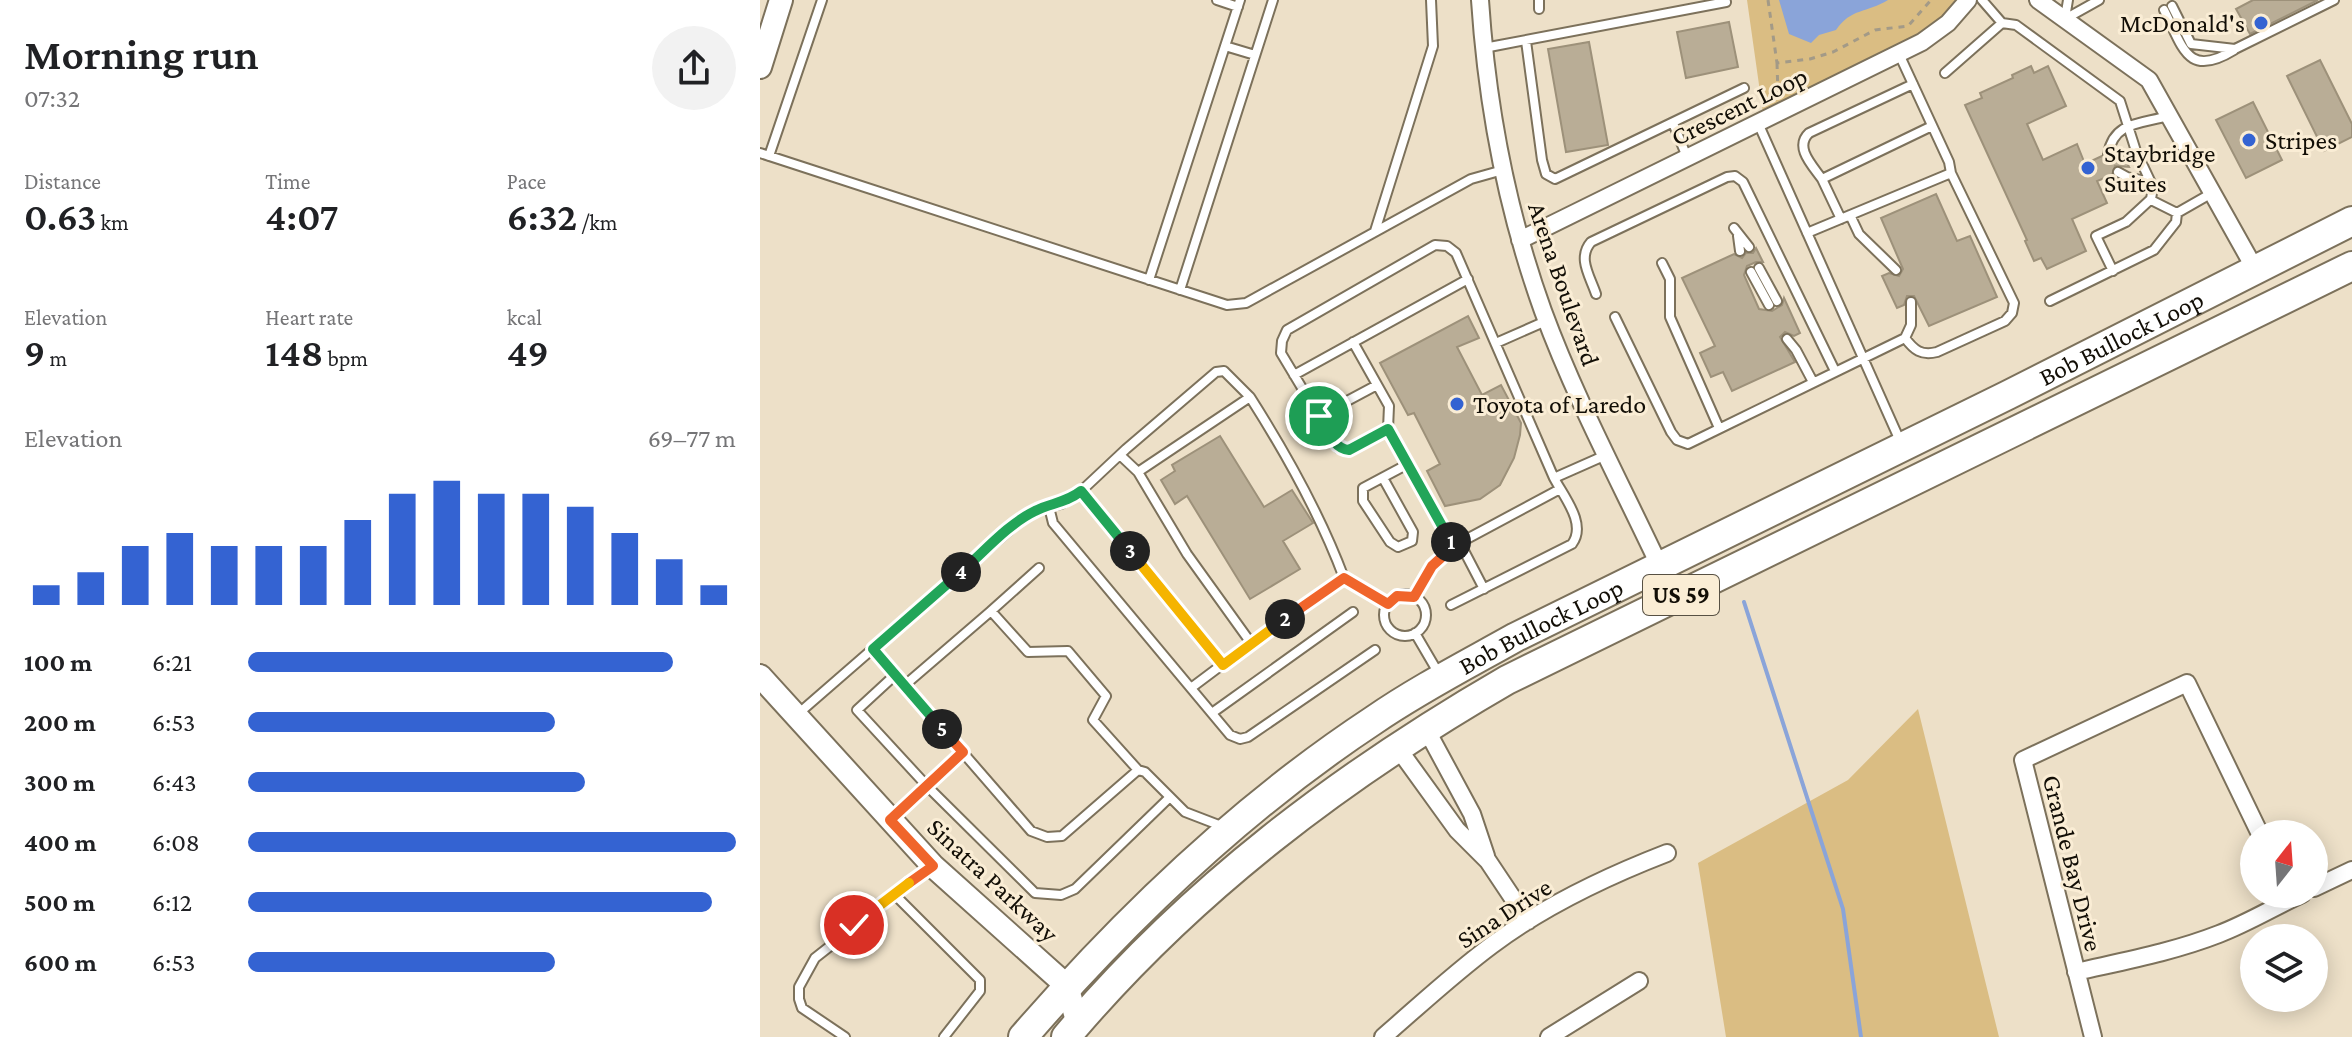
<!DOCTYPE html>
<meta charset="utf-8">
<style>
body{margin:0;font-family:"Crimson Pro",serif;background:#f2f2f2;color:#202124;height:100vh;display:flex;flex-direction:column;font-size:30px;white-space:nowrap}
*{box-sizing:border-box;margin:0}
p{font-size:26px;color:#757577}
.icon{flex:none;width:44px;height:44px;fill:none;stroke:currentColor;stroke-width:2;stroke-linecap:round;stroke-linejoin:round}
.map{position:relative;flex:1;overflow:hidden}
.details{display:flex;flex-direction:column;background:#fff;width:760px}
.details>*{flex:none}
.needle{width:52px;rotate:17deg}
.tools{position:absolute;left:1480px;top:820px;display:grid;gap:16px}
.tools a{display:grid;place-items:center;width:88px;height:88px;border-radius:50%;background:#fff;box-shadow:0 4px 20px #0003;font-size:40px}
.pin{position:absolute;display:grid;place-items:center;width:68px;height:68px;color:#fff;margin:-34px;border:4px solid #fff;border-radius:50%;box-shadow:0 2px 8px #0007}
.km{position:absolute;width:40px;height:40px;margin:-20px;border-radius:50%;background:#222;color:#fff;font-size:22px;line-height:40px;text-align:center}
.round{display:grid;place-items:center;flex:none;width:84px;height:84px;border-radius:42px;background:#f2f2f2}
.summary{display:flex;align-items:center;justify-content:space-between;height:136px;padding:0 24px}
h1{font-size:44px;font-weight:600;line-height:60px}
.figures{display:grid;grid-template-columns:repeat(3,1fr);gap:12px;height:136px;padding:8px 24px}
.figures div{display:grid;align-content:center}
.figures b{font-size:40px;font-weight:600}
.figures small{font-size:22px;font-weight:400}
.figures p{font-size:22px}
.chart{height:224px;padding:16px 24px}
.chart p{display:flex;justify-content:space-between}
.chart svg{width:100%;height:144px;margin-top:8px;stroke:#3463d2;stroke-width:6}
ul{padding:0 24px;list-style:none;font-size:26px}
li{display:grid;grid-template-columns:128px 96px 1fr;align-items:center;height:60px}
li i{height:20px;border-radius:10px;background:#3463d2}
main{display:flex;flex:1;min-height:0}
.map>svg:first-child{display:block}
.green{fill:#dabd83}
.water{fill:#8aa4d9}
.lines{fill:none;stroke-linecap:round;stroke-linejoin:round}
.stream{stroke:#8aa4d9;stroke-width:4}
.building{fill:#b9ad96;stroke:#9d917a;stroke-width:2}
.lane-casing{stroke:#7c715b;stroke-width:12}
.street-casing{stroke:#7c715b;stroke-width:20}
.secondary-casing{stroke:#7c715b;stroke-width:26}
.highway-casing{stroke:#7c715b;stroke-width:32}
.path{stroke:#a39a87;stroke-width:3;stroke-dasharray:6 6;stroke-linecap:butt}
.lane{stroke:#fff;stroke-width:8}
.street{stroke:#fff;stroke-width:16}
.secondary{stroke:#fff;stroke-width:22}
.highway{stroke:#fff;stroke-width:28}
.split-1-casing{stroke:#fff;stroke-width:16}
.split-2-casing{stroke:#fff;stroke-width:16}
.split-3-casing{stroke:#fff;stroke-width:16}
.split-4-casing{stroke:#fff;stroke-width:16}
.split-5-casing{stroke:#fff;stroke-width:16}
.split-6-casing{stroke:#fff;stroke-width:16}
.split-7-casing{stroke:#fff;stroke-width:16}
.split-1{stroke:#22a559;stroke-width:10}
.split-2{stroke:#f0652b;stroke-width:10}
.split-3{stroke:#f5b400;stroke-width:10}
.split-4{stroke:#22a559;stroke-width:10}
.split-5{stroke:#22a559;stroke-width:10}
.split-6{stroke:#f0652b;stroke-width:10}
.split-7{stroke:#f5b400;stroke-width:10}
.poi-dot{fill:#3463d2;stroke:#faedd5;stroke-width:3}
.labels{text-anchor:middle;stroke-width:6;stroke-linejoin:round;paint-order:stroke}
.shield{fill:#faedd5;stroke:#585144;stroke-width:2}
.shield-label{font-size:24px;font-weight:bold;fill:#120e06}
.poi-label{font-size:26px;fill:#120e06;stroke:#faedd5;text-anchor:start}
.street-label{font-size:26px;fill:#120e06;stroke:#faedd5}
</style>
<main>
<section class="details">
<div class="summary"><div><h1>Morning run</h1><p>07:32</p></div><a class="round"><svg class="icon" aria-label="share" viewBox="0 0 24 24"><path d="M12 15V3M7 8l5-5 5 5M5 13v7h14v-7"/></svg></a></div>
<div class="figures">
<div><p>Distance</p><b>0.63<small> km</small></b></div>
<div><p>Time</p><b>4:07</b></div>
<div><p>Pace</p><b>6:32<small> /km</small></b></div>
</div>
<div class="figures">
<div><p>Elevation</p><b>9<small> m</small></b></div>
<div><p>Heart rate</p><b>148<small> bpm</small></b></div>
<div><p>kcal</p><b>49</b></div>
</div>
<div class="chart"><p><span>Elevation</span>69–77 m</p>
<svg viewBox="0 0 160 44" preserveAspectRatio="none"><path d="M5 44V38M15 44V34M25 44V26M35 44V22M45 44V26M55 44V26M65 44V26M75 44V18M85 44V10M95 44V6M105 44V10M115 44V10M125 44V14M135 44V22M145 44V30M155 44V38"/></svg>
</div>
<ul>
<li><b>100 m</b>6:21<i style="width:87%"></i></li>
<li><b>200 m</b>6:53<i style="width:63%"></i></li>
<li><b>300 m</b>6:43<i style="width:69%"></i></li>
<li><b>400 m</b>6:08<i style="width:100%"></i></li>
<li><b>500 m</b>6:12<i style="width:95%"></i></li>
<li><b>600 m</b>6:53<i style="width:63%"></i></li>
</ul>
</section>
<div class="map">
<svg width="1592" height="1037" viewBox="0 0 1592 1037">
<rect width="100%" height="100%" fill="#ede0c8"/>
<path class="green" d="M987,0H1199L1184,20L1003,113Z
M1158,709L1239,1037H966L938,863L1088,780Z"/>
<path class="water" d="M1019,0H1128C1107,13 1091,8 1076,30L1059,35L1051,43L1029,34Z"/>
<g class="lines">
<path class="stream" d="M984,602L1083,909L1101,1037"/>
</g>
<path class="building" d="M1493,0H1558L1490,34L1476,9Z
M969,22L978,67L926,78L917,32Z
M829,42L848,145L806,152L788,49Z
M1560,60L1592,124V137L1564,151L1527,76Z
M1271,66L1274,73L1288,66L1306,106L1267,124L1283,160L1317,144L1325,164L1342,156L1349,161L1360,148L1369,167L1355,166L1352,175L1337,181L1347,203L1312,219L1326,251L1287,269L1281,258L1274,261L1265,241L1267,240L1205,105L1222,98L1220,93L1253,78L1252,75Z
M1493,102L1522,160L1486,178L1456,120Z
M1176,194L1197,241L1210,236L1237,297L1169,326L1154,296H1147L1144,305L1137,308L1122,276L1129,273L1139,276L1143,269L1121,218Z
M996,248L1003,262H996L987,266L984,275L999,309L1012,311L1022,305L1024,298L1040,333L1034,336L1025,332L1020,337L1035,362L972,391L963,372L951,377L940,353L955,346L922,278L974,254L982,258L986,253H993Z
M708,316L719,338L697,347L722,395L741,385L761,423L760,435L754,458L740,485L720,499L685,506L667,471L680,464L654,413L648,415L620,363Z
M460,436L504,507L532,490L553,523L523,541L540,569L490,599L427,496L415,504L401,480L415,471L412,465Z"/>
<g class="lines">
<defs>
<path id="lane" d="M457,0L478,7
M1412,6L1431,44L1475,49L1574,0
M779,9V0
M1404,10C1423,47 1427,79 1474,50
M1305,18L1308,0
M1305,19L1339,0
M1242,23L1256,25L1360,101L1376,151L1393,187L1391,199L1366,222L1336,236L1353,271
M766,41L782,160L786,174L795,179L984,88
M465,46L495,55
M724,48L966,2
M1185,73L1242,23L1222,0
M913,123L927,157
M998,123L1141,443
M0,153L467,305L486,303L711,179L743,170
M1348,154C1354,121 1381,124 1408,116
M9,156L62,0
M1358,172L1367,177L1390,182
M1062,179C1052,165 1034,147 1049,133L1153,84
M1391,200L1417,213
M1090,215L1099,234L1136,270
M1081,219L1062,179L1172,126
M974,228L989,247
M615,231L673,46L671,0
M1047,233L1191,173L1189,162L1139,54
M978,236L980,251
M902,263L910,279V317L959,428
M999,268L1017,301
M991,272L1009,305
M389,280L480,0
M420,290L513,0
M836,294C830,276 817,258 831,242L967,177L975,176L983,182L1075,371
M1290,301L1394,250L1416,222L1417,213L1452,193
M855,317L911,432L917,440L928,444L1145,338C1154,350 1161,356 1177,352L1245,321L1252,313L1254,303L1191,173
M1145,338L1151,325V302
M1027,339L1036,350L1053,382
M593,342L629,406L628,429L694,546
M736,343L786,321
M534,375L708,279
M490,397C527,455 560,514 584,578
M559,416L617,385
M628,429L589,450L578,448L521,353L522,341L527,330L675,245L687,246L696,253L794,478L846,455
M360,455L378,472
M623,478L653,532L652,541L638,547L630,542L603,501V488L648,464
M321,491L463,665
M289,507L293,523L470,735L480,739L488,737L615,650
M700,543L724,589
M279,568L231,611L268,652L308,651L346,696L333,720L378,770
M624 615a21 21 0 1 1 42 0a21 21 0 1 1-42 0Z
M654,597L672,566L690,548L800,489
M691,605L812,544C827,524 804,497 794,478
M655,633L679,674
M113,649L271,831L287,837L302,836L378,770L385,772L425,812L464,827
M135,675L97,710L167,786L275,893L301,895L315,889L410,797
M145,685L231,611
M431,688L491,643
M39,713L261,520L276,510L301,504L317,495L366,449L456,372L464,371L490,397L378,472L427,554L491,643L584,578L628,604
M452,713L593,612
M130,819L203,752
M134,894L220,980V991L184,1037
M85,1037L42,1008L39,999V987L55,958L172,866"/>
<path id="street" d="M720,0C727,106 747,211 783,311C815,398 860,482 900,567
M1278,0L1389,80L1495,269
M760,240L1162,42L1188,23L1208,0
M665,727L712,814L726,856
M637,747L697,830L728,861L768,921
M1554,888L1592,870
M1316,972C1364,961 1413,952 1459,934C1488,923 1514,907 1542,894
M623,1037C659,1006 693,974 732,945C784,906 845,877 907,853
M789,1037L879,981
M1333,1037L1263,760L1427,683L1500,834"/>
<path id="secondary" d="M0,67L21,0
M0,676L173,866L307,986L318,1024"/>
<g id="highway">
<path id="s1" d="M263,1037C366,918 482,807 614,720C659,689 708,664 756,637L1248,395L1592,221"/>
<path d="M306,1037C430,890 581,776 747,680L1592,266"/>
</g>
</defs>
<use href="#lane" class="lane-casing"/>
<use href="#street" class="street-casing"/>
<use href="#secondary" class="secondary-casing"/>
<use href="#highway" class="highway-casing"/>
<path class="path" d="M1008,0L1017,63L1050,59L1073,52L1115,30L1148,26L1171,0
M1017,63L1018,94"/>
<use href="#lane" class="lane"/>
<use href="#street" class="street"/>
<use href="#secondary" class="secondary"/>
<use href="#highway" class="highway"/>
</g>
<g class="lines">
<defs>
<path id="split-1" d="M559,416C566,428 573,449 589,450L628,429L691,542"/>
<path id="split-2" d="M525,619L584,578L628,604L637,596L654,597L672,566L694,546L691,542"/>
<path id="split-3" d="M370,551L463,665L525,619"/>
<path id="split-4" d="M201,572C224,552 248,524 275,511C290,503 306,503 321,491L370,551"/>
<path id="split-5" d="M182,729L113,649L201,572"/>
<path id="split-6" d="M149,883L173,866L130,820L203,752L182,729"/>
<path id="split-7" d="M94,925L149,883"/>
</defs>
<use href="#split-1" class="split-1-casing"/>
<use href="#split-2" class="split-2-casing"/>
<use href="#split-3" class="split-3-casing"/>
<use href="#split-4" class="split-4-casing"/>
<use href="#split-5" class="split-5-casing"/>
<use href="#split-6" class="split-6-casing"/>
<use href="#split-7" class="split-7-casing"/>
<use href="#split-1" class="split-1"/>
<use href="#split-2" class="split-2"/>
<use href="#split-3" class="split-3"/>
<use href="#split-4" class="split-4"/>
<use href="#split-5" class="split-5"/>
<use href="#split-6" class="split-6"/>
<use href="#split-7" class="split-7"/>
</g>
<g class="poi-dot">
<circle cx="1501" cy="23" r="8"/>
<circle cx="1489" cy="140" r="8"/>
<circle cx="1328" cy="168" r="8"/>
<circle cx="697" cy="404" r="8"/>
</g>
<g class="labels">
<rect class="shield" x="883" y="575" width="76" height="40" rx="6"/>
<g class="shield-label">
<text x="921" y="603">US 59</text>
</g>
<g class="poi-label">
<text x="1485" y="32" text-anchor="end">McDonald's</text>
<text x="1505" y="149">Stripes</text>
<text x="1344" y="162">Staybridge<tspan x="1344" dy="30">Suites</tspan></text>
<text x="713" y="413">Toyota of Laredo</text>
</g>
<g class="street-label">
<text transform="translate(979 106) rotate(-26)" y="9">Crescent Loop</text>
<text transform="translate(804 284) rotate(71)" y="9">Arena Boulevard</text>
<text dy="9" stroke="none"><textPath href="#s1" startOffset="1314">Bob Bullock Loop</textPath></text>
<text dy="9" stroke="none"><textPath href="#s1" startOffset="666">Bob Bullock Loop</textPath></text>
<text transform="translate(1313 863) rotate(76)" y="9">Grande Bay Drive</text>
<text transform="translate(233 880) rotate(43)" y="9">Sinatra Parkway</text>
<text transform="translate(744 913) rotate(-33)" y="9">Sina Drive</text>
</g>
</g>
</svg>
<div class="tools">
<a><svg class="needle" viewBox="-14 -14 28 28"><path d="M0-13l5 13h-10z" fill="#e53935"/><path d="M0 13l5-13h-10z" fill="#757577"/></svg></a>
<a><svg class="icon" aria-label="layers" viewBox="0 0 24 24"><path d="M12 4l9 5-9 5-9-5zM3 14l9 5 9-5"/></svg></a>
</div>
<div class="pin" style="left:559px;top:416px;background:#1e9e55"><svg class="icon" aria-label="arrive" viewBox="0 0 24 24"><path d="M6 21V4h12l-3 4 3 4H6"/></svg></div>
<div class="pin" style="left:94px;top:925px;background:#d93025"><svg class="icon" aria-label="check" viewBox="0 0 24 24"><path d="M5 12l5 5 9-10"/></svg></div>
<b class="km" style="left:691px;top:542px">1</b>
<b class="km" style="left:525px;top:619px">2</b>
<b class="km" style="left:370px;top:551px">3</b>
<b class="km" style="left:201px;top:572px">4</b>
<b class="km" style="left:182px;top:729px">5</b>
</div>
</main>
